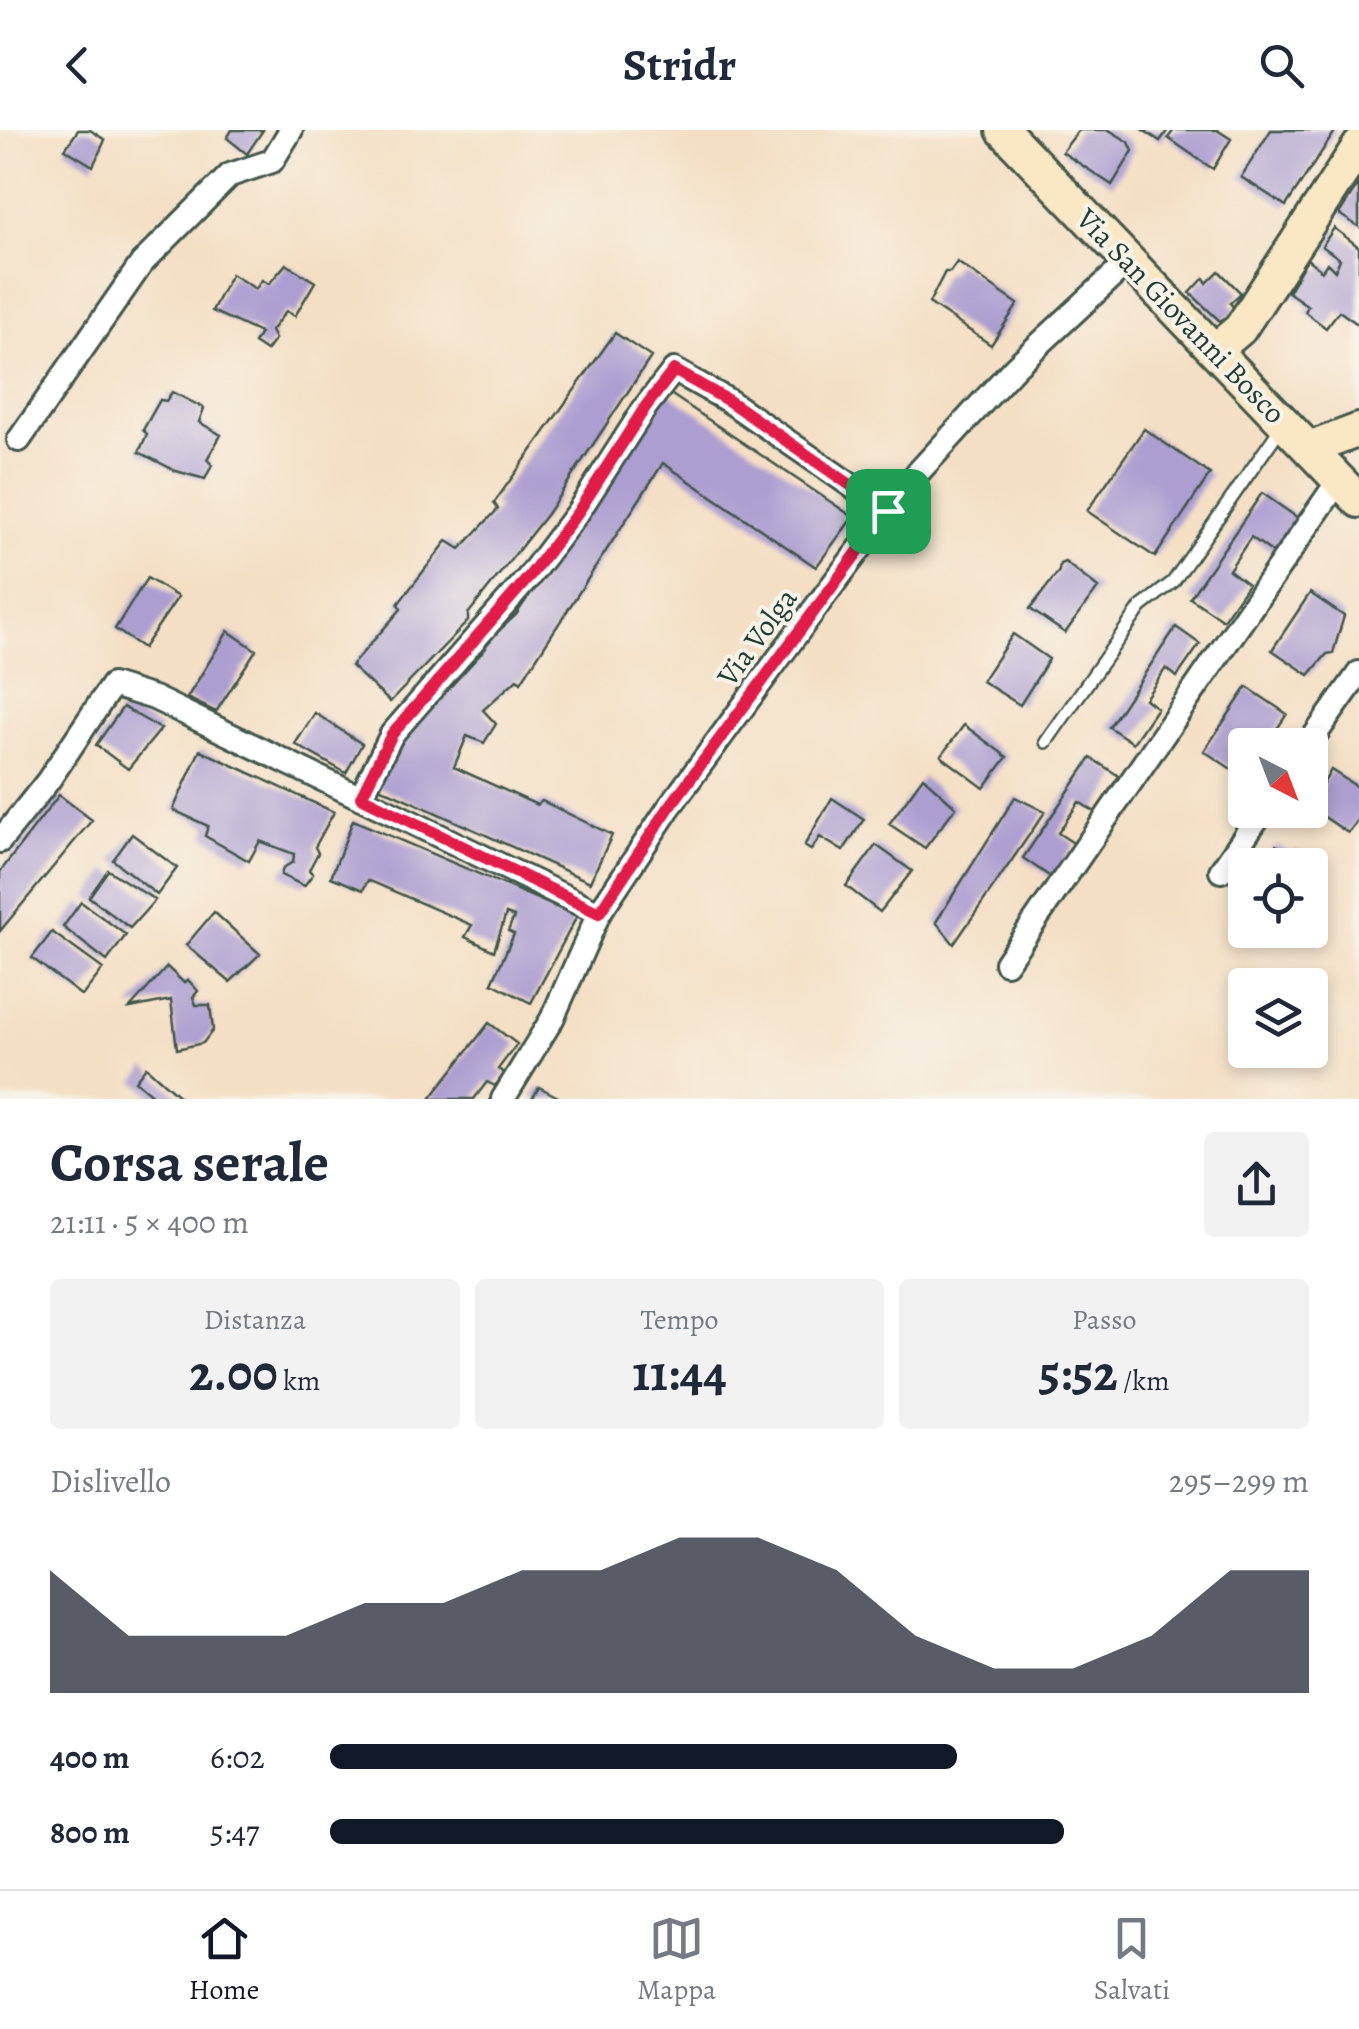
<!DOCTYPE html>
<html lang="it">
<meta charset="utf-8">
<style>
body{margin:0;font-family:Alegreya,serif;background:#f2f2f3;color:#1f2937;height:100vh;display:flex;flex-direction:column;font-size:38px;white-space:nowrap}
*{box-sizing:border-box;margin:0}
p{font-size:32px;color:#747a83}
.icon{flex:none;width:55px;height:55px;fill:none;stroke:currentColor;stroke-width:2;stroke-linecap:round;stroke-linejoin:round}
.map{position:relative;height:969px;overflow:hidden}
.side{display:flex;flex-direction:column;background:#fff;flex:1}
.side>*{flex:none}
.needle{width:65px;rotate:138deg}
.fabs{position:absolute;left:1228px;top:598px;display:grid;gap:20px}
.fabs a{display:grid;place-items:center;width:100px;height:100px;border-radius:10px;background:#fff;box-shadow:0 5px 15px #0003;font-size:50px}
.pin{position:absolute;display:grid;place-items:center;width:85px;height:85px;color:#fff;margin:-42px;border-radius:20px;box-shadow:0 5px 15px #0006}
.round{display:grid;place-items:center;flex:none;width:105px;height:105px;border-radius:10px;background:#f2f2f3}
.summary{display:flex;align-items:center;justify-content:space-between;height:170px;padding:0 50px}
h1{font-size:55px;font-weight:700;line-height:75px}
.stats{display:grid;grid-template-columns:repeat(3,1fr);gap:15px;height:170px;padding:10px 50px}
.stats div{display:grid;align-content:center;border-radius:10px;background:#f2f2f3;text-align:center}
.stats b{font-size:50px;font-weight:700}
.stats small{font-size:28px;font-weight:400}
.stats p{font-size:28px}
.chart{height:280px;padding:20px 50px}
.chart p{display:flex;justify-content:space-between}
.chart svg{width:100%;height:180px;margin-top:10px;fill:#111827;opacity:.7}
ul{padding:0 50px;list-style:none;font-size:32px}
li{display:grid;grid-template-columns:160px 120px 1fr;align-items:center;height:75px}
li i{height:25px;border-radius:12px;background:#111827}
header{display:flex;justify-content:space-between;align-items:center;height:130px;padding:0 50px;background:#fff;font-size:45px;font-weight:700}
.dock{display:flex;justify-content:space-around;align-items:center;height:140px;border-top:2px solid #e0e1e3;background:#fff;font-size:28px;color:#747a83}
.dock a{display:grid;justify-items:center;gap:5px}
.dock .selected{color:#111827}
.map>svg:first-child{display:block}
.building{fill:#ac9ed0}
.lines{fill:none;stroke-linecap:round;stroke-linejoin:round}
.service-casing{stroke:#3f554a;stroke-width:16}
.minor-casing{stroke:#3f554a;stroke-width:28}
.secondary-casing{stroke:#3f554a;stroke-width:38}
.service{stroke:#fff;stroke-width:11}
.minor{stroke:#fff;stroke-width:22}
.secondary{stroke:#fae7c3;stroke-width:32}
.route-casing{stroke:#fff;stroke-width:20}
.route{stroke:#e11d48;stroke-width:12}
.labels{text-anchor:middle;stroke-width:8;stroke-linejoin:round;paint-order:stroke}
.street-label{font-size:30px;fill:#1f3d34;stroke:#f7f3e8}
</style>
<header><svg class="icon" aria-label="back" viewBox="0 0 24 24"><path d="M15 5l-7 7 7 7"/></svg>Stridr<svg class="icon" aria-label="search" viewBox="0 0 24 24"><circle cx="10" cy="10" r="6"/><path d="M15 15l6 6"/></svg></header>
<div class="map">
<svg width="1359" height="969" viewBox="0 0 1359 969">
<rect width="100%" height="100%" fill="#f7f3e8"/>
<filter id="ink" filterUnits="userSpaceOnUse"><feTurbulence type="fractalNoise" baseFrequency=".01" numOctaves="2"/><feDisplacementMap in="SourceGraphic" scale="20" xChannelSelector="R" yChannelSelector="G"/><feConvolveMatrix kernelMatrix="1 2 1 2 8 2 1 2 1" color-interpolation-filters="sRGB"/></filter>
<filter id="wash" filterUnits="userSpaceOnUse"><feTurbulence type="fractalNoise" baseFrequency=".0048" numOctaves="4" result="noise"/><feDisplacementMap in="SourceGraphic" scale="40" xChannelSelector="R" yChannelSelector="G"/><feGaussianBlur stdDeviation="2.25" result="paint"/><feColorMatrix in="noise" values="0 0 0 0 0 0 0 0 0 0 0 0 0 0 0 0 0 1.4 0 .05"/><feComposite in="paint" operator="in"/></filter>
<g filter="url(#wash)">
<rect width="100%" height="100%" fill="#f4dfc4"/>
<g id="blocks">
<path class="building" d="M78,0H90L105,10L93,36L65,19Z
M232,0H263L247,24L227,8Z
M1079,0H1109L1129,12L1133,21L1112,55L1062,22Z
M1143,0H1168L1160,11Z
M1174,0H1217L1231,9L1213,39L1168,8Z
M1271,0H1336L1286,76L1241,47Z
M1359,53V97L1339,84Z
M1334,98L1359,117V195L1339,181L1326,198L1305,182L1308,176L1288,162L1307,129L1322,141L1327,133L1335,141L1340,129L1322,116Z
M957,132L1018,174L991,215L929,173L945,142H950Z
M286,134L315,152L295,186L286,181L271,201L275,209L266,221L254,213L260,203L212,181L231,144L256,159L262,150L269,154Z
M1219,141L1241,163L1230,173L1236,180L1222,193L1190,163L1204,148L1207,153Z
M615,203L651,227L547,384L468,484V491L390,572L351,536L401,479L398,474L447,411L460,419L498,379L494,373Z
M666,261L853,387L816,437L663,333L521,552L517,549L483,580L496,594L484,613L467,606L454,637L537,675L542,671L612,705L590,752L372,654L422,582H427L486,518L483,515L516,485Z
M172,262L204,278L199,292L221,305L207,329L212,335L205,349L176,341L139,322L147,304L143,300L160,270L166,271Z
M1144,299L1210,344L1155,427L1087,381Z
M1262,363L1298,388L1273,423L1251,407L1229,440L1248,454L1223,490L1190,468Z
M1065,432L1098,458L1065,503L1030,479L1059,441L1060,434Z
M147,448L178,467L143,518L115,499Z
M1310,463L1344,486L1333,523L1327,524L1309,545L1272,520Z
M1176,497L1200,514L1177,547L1166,538L1145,569L1157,578L1133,613L1109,597Z
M228,501L256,520L216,582L187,568Z
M1013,504L1049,529L1020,575L982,551Z
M1247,557L1287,584L1266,615H1245V648L1204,621Z
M123,577L161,599L128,639L96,615Z
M315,583L362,614L346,643L295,614Z
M964,595L1007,627L984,658L941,626Z
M200,620L334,682L315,717L318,723L309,740L313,744L304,756L281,745L283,738L293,732L294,724L260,711L249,731L205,706L208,696L173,680Z
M1091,628L1119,646L1095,682L1079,672L1058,703L1075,714L1052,748L1023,728Z
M1331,640L1359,658V689L1348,703L1310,677Z
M923,647L956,677L925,718L889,694Z
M59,665L92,690L0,801V742Z
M1015,667L1045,682L954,814L936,792Z
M832,668L864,689L843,721L820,707L811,720L804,716Z
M353,690L577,786L531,873L492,853L514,804L508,801L514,787L506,784L494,821L465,807L472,795L368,750L363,760L331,747Z
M132,704L177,738L157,765L113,730Z
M876,715L912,741L880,782L846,756Z
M1276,715L1290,722L1297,720L1324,737L1310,756V735H1262Z
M108,740L155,770L130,798L89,767Z
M81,772L126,805L107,831L63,797Z
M214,782L260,824L230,852L186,815Z
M52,802L103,839L82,866L32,828Z
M167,837L184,853L188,850L198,861L193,867L196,875H210L213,900L203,913L177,919L171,870L130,878Z
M489,893L517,914L498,939L505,943L495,956L487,952L474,969H430Z
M146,937L182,969H152L154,967L135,951Z
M539,957L562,969H532Z"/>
</g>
</g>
<g filter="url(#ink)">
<use href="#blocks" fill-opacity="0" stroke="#3f554a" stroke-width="2.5"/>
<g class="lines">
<defs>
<path id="service" d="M1046,612L1141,477L1173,452L1282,296"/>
<path id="minor" d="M19,310L142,133L230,45L272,31L291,0
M1308,615L1359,543
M361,667L392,604L528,448L578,382L646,276L674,240L729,271L888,381
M0,711L48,651L112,555L154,568L599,783
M1221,741L1263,680
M1006,833L1339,350
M503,969L552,889L599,783L668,679L819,473L913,348L1015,237L1128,132"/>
<path id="secondary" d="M1003,0L1359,371
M1215,220L1240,199L1359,16
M1309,319L1359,300"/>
</defs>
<use href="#service" class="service-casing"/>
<use href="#minor" class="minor-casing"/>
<use href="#secondary" class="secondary-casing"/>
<use href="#service" class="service"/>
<use href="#minor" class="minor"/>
<use href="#secondary" class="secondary"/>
</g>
</g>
<g class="lines" filter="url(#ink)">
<defs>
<path id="route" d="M674,240L729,271L888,381L668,679L599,783L361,667L392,604L528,448L578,382L646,276Z"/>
</defs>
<use href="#route" class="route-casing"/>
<use href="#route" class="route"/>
</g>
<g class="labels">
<g class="street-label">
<text transform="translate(1181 186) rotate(46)" y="10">Via San Giovanni Bosco</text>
<text transform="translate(757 507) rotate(-54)" y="10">Via Volga</text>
</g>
</g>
</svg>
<div class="fabs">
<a><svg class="needle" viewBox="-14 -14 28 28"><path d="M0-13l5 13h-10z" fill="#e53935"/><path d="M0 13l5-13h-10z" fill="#747a83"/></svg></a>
<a><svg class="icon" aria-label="locate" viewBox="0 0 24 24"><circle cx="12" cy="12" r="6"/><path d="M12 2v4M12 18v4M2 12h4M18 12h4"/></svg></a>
<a><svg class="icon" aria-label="layers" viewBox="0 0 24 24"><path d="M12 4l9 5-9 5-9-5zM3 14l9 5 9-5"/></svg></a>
</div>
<div class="pin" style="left:888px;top:381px;background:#1e9e55"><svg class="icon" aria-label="arrive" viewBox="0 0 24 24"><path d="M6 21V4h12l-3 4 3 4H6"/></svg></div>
</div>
<section class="side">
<div class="summary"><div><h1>Corsa serale</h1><p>21:11 · 5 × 400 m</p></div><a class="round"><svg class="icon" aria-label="share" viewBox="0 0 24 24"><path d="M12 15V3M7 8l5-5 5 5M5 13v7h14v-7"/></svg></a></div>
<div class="stats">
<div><p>Distanza</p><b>2.00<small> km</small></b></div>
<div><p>Tempo</p><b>11:44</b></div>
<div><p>Passo</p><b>5:52<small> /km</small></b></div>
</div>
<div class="chart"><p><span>Dislivello</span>295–299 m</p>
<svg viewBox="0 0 160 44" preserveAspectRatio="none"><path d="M0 44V14L10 30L20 30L30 30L40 22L50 22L60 14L70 14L80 6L90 6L100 14L110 30L120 38L130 38L140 30L150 14L160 14V44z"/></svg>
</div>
<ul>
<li><b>400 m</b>6:02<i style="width:64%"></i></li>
<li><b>800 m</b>5:47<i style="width:75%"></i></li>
</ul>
</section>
<nav class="dock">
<a class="selected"><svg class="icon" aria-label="home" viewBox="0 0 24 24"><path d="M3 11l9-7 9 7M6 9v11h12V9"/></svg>Home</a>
<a><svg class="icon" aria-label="map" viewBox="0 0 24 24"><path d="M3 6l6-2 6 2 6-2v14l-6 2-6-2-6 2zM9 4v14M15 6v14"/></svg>Mappa</a>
<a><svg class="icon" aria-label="saved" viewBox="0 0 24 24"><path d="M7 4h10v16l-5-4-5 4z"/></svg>Salvati</a>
</nav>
